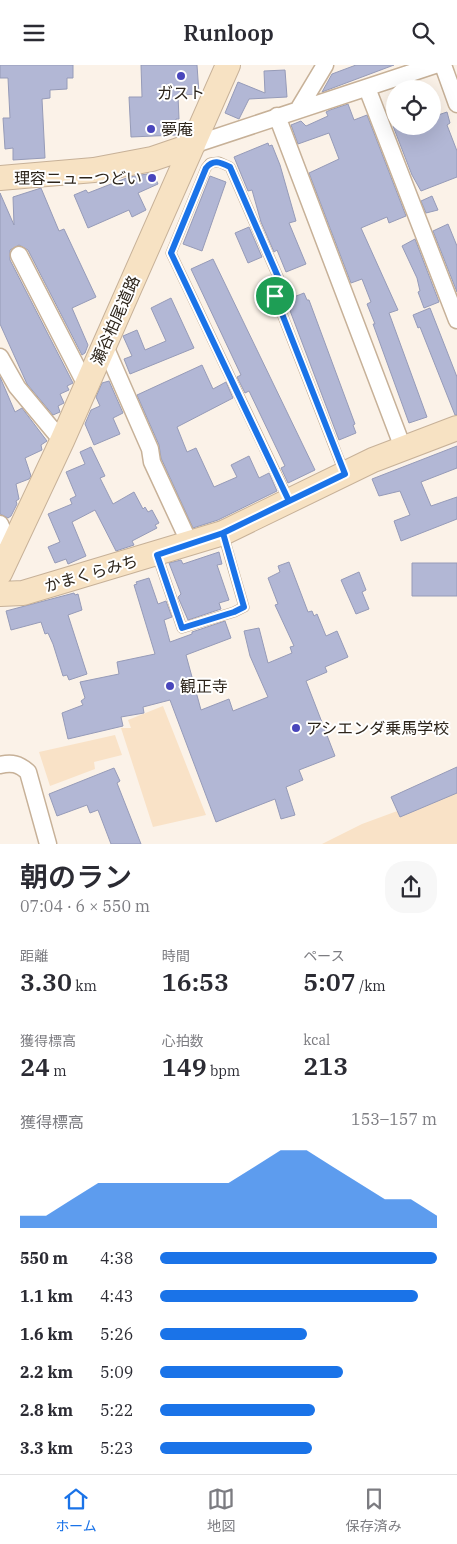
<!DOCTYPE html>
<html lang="ja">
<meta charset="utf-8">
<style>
body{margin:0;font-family:"IBM Plex Serif","Noto Sans JP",serif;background:#f7f7f7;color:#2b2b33;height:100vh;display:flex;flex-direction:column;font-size:19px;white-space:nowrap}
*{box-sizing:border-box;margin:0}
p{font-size:16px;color:#7c7c81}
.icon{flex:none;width:28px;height:28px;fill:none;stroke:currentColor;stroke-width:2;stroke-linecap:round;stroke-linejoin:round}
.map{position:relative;height:779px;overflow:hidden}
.drawer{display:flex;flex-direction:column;background:#fff;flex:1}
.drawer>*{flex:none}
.tools{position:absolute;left:386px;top:15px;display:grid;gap:10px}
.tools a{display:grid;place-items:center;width:55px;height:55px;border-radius:50%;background:#fff;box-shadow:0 5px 20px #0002;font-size:25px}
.pin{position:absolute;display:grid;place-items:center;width:42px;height:42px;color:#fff;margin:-21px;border:2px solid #fff;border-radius:50%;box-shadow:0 1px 5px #0007}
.round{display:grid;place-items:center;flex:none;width:52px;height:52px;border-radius:20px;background:#f7f7f7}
.summary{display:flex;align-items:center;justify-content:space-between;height:85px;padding:0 20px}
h1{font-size:28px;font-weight:600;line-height:38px}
.metrics{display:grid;grid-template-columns:repeat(3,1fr);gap:8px;height:85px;padding:5px 20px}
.metrics div{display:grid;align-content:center}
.metrics b{font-size:25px;font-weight:600}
.metrics small{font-size:14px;font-weight:400}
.metrics p{font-size:14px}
.chart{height:140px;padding:10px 20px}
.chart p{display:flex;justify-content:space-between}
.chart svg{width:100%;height:90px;margin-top:5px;fill:#1a73e8;opacity:.7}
ul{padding:0 20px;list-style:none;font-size:16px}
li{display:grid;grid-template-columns:80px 60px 1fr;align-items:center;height:38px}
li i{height:12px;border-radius:6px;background:#1a73e8}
header{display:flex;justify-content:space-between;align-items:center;height:65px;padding:0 20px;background:#fff;font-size:22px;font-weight:600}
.menu{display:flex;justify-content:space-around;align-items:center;height:70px;border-top:1px solid #e1e1e2;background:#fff;font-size:14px;color:#7c7c81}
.menu a{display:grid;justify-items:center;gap:2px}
.menu .selected{color:#1a73e8}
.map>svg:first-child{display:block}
.green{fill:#f9e2c7}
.building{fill:#b2b7d5;stroke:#969bb8}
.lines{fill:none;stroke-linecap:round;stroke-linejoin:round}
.lane-casing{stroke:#c7b198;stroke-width:11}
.street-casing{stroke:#c7b198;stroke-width:19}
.secondary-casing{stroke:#c7b198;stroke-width:26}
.lane{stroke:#fff;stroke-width:9}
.street{stroke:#fff;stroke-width:16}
.secondary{stroke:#f7e2c3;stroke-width:24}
.route-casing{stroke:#fff;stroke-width:10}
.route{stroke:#1a73e8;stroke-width:6}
.poi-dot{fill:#4946bc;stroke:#fff;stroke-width:2}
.labels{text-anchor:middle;stroke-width:4;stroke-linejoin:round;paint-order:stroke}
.poi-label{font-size:16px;fill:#2d251b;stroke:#fff;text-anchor:start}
.street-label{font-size:16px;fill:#2d251b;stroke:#fff}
</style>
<header><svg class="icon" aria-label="menu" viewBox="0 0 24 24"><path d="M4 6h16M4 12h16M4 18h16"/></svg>Runloop<svg class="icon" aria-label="search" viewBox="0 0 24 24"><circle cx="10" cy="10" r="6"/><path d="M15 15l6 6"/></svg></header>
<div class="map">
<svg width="457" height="779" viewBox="0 0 457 779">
<rect width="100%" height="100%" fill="#fbf2e8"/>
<path class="green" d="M163,641L206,750L153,762L121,663H131L128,655Z
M115,670L122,690L94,697L95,704L50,721L39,687Z
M457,724V779H322L362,759Z"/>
<path class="building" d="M0,0H73V13H67V24L50,25V33L42,34L45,93L13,95V83L5,84L3,53H10L8,13H0Z
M141,0H197L199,29L178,30L179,54H176V70L131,72L129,32H142Z
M356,0H394L322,27L332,9Z
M285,5L287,32L249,34L239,54L225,48L238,17L265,28L264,6Z
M348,39L354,55L367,50L406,151L389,158L387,152L361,163L398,245L389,248L427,352L409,358L373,259H375L367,239L371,237L362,214L351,218L309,108L339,94L329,68L298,79L291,60L301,56L306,61L328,51L326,47L330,45Z
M447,47L450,58L447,60L457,86V112L421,126L412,110L393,61H432V52Z
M268,78L269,81L272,80L280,100L296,156L289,158L306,199L286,207L277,185L274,187L261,157L252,125L248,126L234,92Z
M153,108L158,119L138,128L146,145L132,152L129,145L88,163L74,130L86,125L88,128L129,112Z
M210,111L226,117L202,186L183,179Z
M41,123L59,166L64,164L96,232L72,243L88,280L85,288L82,290L28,185L19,180L10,185V195L73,318L67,321L69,325L60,329L64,338L58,341L60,347L53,350L27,319L0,259V128L14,160L13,132Z
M432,131L438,145L426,148L421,136Z
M448,159L457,181V227L433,166Z
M249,162L262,192L248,198L235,168Z
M415,174L439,237L424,243L418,227L420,226L417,213L402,181Z
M213,194L315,405L288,418L281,403L285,401L249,326L245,328L237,312L241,310L191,204Z
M304,228L307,235H309L355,359L353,360L356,368L339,375L286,235Z
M171,233L194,283L130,309L124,294L132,291L123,271L137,265L145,285L166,276L151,243Z
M430,243L457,312V350H455L420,262L418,263L413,250Z
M202,300L213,324L226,317L233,333L177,362L187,387L196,383L214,422L237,412L231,400L249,391L259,413L269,408L277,426L218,455L193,463L161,393L159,380L137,330Z
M0,312L15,347L22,343L47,376L41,380L42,385L25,393L31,411L29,414L16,419L19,434L16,436L17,439L11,451L8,453L0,449Z
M109,316L123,348L113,353L120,369L94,380L85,359L91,345L100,341L96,332L102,318Z
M457,381V403L421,417L431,441L457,432V454L401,476L394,456L410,450L400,426L379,431L372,414Z
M91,382L105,411L100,413L113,439L134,427L143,444L145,442L148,447L152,445L159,458L155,460L157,463L132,476L134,480L116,486L95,445L72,457L86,491L68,499L66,494L55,498L48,482L60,477L48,449L72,439L70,434L76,431L66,407L85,399L80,387Z
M219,487L222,499L217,500L229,535L219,538L221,544L188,555L178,532L181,529L169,498L181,495L183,499Z
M289,497L308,547L312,546L314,551L317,549L326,571L337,566L348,592L325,602L327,607L306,616L335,691L299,705L303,715L286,722L295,750L281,754L275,734L216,757L170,635L143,642L144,648L121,652L123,661L68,674L62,648L83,640L81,636L85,633L80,617L119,609L117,597L155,589L134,520L137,519L136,517L149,513L158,539L166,536L172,552L164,555L170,577L192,569V567L225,556L231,573L186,590L201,645L229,634L233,646L268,632L250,591L244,566L259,563L268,598L292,588L290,582L294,581L275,540L278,539L268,513L280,507L278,501Z
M412,498H457V531H412Z
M359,507L366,525L362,527L369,544L356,549L341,515Z
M74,528L75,530L78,529L82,545L68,550L87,609L69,615L67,610L63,611L53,579L48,568L45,569L41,557L11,565L6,546Z
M457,702V728L400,752L391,732Z
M114,703L120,716L117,718L141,779H111L98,745L90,748L87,740L57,751L49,729Z"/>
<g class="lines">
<defs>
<path id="lane" d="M289,435L171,188L206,103L210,98L219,97L230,102L279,214L275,231L344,407
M157,490L182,563L234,547L244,542L223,469"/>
<path id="street" d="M443,0L457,39
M367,23L457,255
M298,45L325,0
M277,51L403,383
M193,80L435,0
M19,190L86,320
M104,279L150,384L152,397L190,479
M0,292L17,322L62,376
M0,459L12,486
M0,700C12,697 19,699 28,707L48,779"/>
<path id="secondary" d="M0,113L94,105L152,94L193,80
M0,508L62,376L228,0
M0,529L23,528L223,468L373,395L457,363"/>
</defs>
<use href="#lane" class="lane-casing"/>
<use href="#street" class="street-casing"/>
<use href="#secondary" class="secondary-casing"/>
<use href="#lane" class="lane"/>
<use href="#street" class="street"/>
<use href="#secondary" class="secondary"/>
</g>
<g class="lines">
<defs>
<path id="route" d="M275,231L345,409L223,468L157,490L182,563L234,547L244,542L223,468L289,436L171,188L206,103C213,94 220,97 230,102L279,214L275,231"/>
</defs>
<use href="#route" class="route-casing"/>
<use href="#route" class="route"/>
</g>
<g class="poi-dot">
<circle cx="181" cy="11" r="5"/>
<circle cx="151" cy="64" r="5"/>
<circle cx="152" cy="113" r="5"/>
<circle cx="170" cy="621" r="5"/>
<circle cx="296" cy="663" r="5"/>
</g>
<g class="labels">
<g class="poi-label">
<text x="181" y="34" text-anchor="middle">ガスト</text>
<text x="161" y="70">夢庵</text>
<text x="142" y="119" text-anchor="end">理容ニューつどい</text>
<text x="180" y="627">観正寺</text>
<text x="306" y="669">アシエンダ乗馬学校</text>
</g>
<g class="street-label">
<text transform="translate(115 255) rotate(-66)" y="6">瀬谷柏尾道路</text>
<text transform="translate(91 508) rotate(-16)" y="6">かまくらみち</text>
</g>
</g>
</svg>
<div class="tools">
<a><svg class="icon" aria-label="locate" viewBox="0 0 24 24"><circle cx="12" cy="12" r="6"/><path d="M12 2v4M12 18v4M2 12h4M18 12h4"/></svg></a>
</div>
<div class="pin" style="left:275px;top:231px;background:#1e9e55"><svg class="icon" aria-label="arrive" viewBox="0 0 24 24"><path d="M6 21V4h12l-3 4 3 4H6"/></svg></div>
</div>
<section class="drawer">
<div class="summary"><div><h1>朝のラン</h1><p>07:04 · 6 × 550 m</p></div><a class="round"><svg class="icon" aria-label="share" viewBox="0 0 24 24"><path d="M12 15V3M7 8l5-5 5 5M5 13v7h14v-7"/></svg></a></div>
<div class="metrics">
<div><p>距離</p><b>3.30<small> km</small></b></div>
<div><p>時間</p><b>16:53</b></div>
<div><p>ペース</p><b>5:07<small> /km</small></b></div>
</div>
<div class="metrics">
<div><p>獲得標高</p><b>24<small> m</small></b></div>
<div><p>心拍数</p><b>149<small> bpm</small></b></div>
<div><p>kcal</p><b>213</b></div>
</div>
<div class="chart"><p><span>獲得標高</span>153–157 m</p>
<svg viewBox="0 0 160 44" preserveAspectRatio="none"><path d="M0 44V38L10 38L20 30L30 22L40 22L50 22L60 22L70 22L80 22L90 14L100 6L110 6L120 14L130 22L140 30L150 30L160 38V44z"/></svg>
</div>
<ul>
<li><b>550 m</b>4:38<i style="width:100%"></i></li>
<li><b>1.1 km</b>4:43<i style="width:93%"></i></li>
<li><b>1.6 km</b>5:26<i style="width:53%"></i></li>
<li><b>2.2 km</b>5:09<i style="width:66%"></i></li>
<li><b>2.8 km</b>5:22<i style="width:56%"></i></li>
<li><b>3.3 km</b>5:23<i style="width:55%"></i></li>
</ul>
</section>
<nav class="menu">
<a class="selected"><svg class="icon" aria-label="home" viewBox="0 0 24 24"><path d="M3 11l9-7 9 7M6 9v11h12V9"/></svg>ホーム</a>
<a><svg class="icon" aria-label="map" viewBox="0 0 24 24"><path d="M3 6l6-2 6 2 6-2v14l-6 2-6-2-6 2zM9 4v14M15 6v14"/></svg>地図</a>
<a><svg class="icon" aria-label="saved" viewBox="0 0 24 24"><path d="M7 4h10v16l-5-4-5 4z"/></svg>保存済み</a>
</nav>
